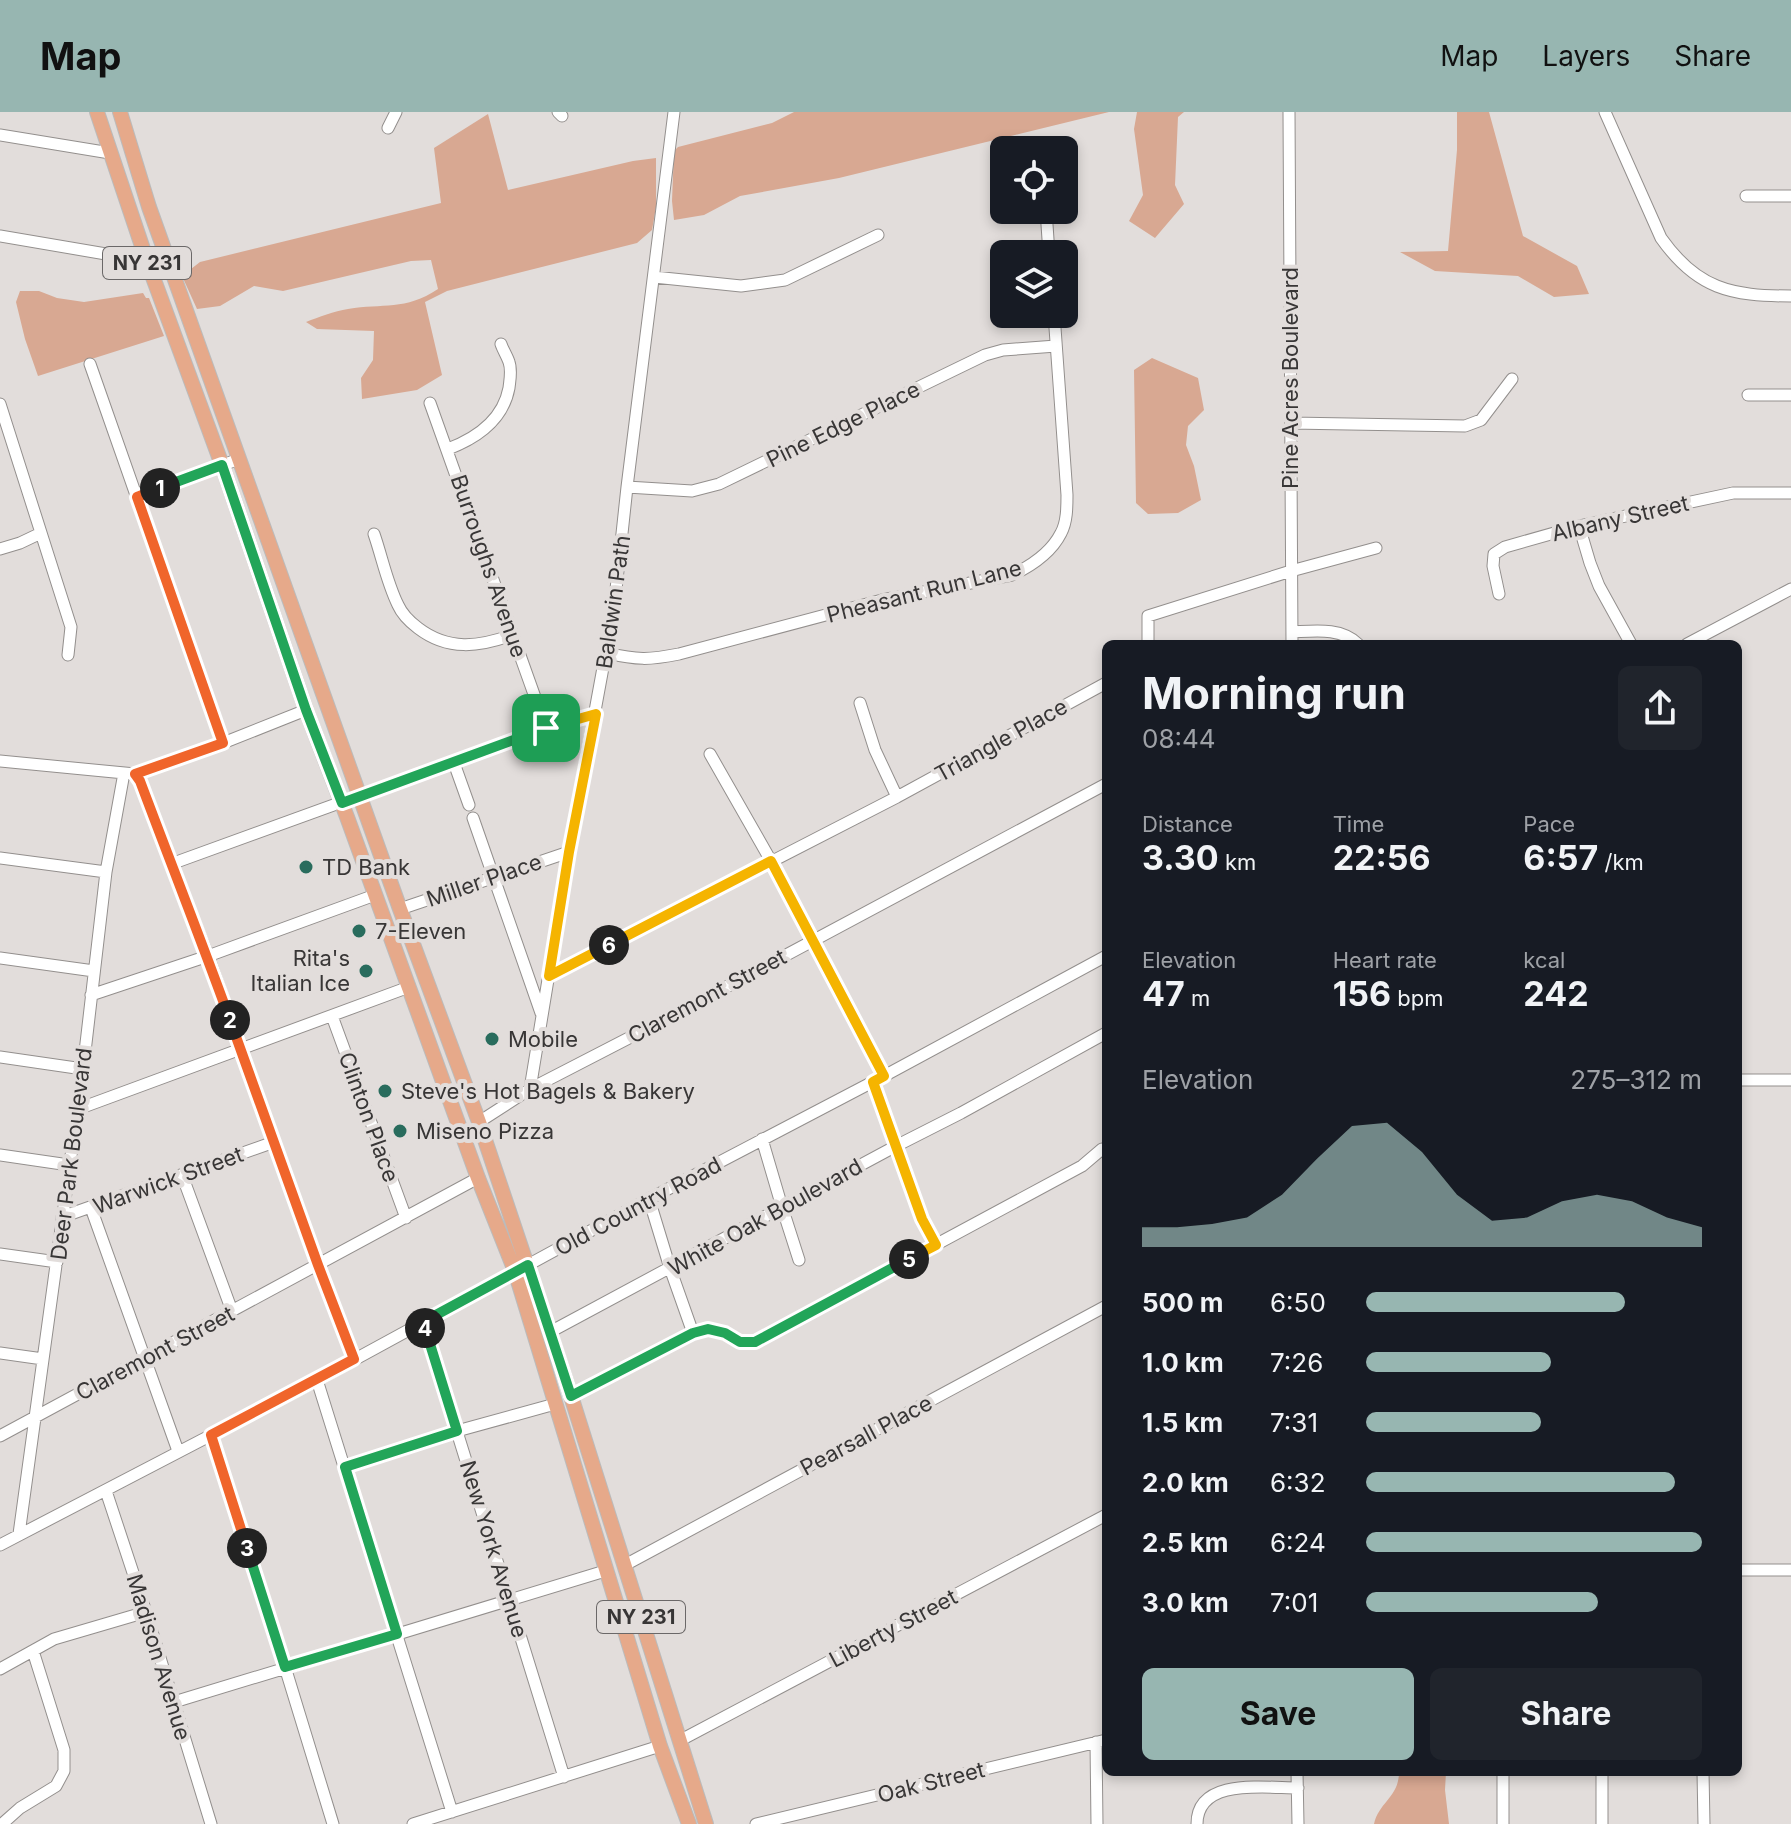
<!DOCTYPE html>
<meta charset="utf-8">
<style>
body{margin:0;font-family:Inter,sans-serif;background:#20242c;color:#f1f3f6;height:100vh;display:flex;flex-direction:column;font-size:30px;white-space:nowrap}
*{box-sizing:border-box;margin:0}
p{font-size:26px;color:#9ea1a6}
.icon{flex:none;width:44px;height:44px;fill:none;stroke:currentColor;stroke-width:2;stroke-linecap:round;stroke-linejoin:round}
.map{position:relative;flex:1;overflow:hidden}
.side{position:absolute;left:1102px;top:528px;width:640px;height:1136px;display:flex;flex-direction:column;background:#171b24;border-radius:12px;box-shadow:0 4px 12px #0003}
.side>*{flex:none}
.fabs{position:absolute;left:990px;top:24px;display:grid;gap:16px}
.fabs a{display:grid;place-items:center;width:88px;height:88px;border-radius:12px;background:#171b24;box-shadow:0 4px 12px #0003;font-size:40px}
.pin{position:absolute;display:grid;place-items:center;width:68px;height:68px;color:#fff;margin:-34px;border-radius:16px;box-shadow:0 4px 12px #0006}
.km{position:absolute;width:40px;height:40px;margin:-20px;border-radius:50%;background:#222;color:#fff;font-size:22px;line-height:40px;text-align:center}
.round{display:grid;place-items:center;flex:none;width:84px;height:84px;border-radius:12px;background:#20242c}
.head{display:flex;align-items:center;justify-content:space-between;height:136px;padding:0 40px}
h1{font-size:44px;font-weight:700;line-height:60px}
.metrics{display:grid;grid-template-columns:repeat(3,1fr);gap:12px;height:136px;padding:8px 40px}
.metrics div{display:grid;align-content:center}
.metrics b{font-size:34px;font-weight:700}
.metrics small{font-size:22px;font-weight:400}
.metrics p{font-size:22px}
.chart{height:224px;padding:16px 40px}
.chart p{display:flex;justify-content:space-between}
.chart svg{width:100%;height:144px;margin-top:8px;fill:#97b6b1;opacity:.7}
.button{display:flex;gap:16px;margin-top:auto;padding:16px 40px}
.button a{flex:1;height:92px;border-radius:12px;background:#97b6b1;color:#111;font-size:32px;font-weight:700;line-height:92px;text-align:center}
.button a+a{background:#20242c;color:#f1f3f6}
ul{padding:0 40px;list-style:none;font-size:26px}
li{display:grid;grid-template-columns:128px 96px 1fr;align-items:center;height:60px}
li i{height:20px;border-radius:10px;background:#97b6b1}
header{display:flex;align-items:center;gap:48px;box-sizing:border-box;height:112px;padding:0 40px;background:#97b6b1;color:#111}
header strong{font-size:38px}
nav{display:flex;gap:44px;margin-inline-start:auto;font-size:28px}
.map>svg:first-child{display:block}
.green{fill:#d8a892}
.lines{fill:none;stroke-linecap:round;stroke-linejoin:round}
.minor-casing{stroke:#938f8d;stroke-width:13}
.major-casing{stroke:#bbb;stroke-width:16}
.minor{stroke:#fff;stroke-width:11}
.major{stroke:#e6a98a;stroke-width:14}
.split-1-casing{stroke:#fff;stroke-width:16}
.split-2-casing{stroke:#fff;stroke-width:16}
.split-3-casing{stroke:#fff;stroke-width:16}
.split-4-casing{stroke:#fff;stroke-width:16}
.split-5-casing{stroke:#fff;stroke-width:16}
.split-6-casing{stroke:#fff;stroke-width:16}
.split-7-casing{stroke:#fff;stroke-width:16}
.split-1{stroke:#22a559;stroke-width:10}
.split-2{stroke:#f0652b;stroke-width:10}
.split-3{stroke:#f0652b;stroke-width:10}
.split-4{stroke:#22a559;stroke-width:10}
.split-5{stroke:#22a559;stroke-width:10}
.split-6{stroke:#f5b400;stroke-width:10}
.split-7{stroke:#f5b400;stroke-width:10}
.poi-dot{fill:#296c5d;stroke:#e2dddb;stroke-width:3}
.labels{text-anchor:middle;stroke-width:8;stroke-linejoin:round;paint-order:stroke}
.shield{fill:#e2dddb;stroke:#6b6868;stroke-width:2}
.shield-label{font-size:20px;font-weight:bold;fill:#383636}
.street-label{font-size:22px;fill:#383636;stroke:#e2dddb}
.poi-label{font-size:22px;fill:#383636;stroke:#e2dddb;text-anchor:start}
</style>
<header>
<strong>Map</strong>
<nav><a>Map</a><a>Layers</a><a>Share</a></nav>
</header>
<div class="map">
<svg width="1791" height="1712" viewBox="0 0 1791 1712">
<rect width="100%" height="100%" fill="#e2dddb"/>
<path class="green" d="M794,0H1109L839,66L740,84L704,103L674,108L672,89L674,39L678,35L772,11Z
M1137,0H1184L1178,5L1175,73L1184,92L1155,126L1129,109L1143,83L1134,17Z
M1457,0H1489L1523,124L1577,154L1589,182L1554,185L1518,164L1435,159L1400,140L1448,139L1457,38Z
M488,2L508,78L633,49L656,46V95L652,118L637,131L447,179L425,190L442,263L417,278L362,287L361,266L373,248L374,219L317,217L306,210C319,205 334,199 348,197C383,191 405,199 438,177L431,148L411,149L283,179L254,174L220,194L197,197L182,164L200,150L441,91L434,36Z
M20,179H39L57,186L84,190L143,181L146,186H149L164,224L38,264L25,227L16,190Z
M1152,246L1198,266L1204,298L1188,314L1186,333L1194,354L1201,388L1178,401L1148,402L1136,391L1134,258Z
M1399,1660H1446L1445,1678L1449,1712H1374C1379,1690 1399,1685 1399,1660Z"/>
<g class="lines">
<defs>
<path id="minor" d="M558,0L562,4
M1289,0L1292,532
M1605,0L1661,126C1697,177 1731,184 1791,184
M388,16L396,0
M0,23L110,41
M1746,84H1791
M1046,98L1049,142
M0,124L147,149
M654,165L741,174L785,168L878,123
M90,252L223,631
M1748,283H1791
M430,291L546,616
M0,292L71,515L68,543
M1291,311L1465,314L1481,308L1512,267
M448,337C477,326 503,308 509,276C510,267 512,258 509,250C507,244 503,238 501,232
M627,375L692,379L719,372L985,243L1003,238L1056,234
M137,385L239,347
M1579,414L1590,451L1599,474L1631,532
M374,422C382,445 387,471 398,493C402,502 410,510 418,516C448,539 479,535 512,523
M0,437L20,431L41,421
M1499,482L1493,454L1494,442L1505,435L1579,414L1733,381H1791
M1292,520C1314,519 1341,515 1358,532
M1148,532V504L1291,459L1376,436
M1687,532L1791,477
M607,541C637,548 649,548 679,542L882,488L1012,463C1031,454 1051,441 1061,421C1067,410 1067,395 1067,383L1054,202
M860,591L875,638L897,685
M710,642L771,749L884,964
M0,649L135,662L223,631L306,598
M454,651L469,693
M135,662L140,669L171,752L208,844L318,1153L354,1247
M473,706L541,901
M0,746L106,760
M171,752L546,616L596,602
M400,797L569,740
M0,846L94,859
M549,864L897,685L1106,571
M91,883L208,844L375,783
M332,904L406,1106
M0,945L83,957
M1738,968H1791
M873,970L922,1107L936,1133
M530,977L569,740L614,496L627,375L674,0
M78,997L409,875
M479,1010L530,977L687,896L1106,672
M762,1027L782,1095L799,1148
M0,1043L69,1053
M182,1063L232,1199
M649,1087L670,1156L693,1221
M91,1096L178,1339
M62,1105L274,1030
M0,1142L57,1150
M423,1210L564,1665
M550,1220L896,1034L961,1001L1106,921
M0,1241L43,1247
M317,1268L452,1700
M571,1284L693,1221L708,1217L725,1221L740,1230H755L1082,1054L1102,1037
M211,1323L285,1555L333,1712
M0,1324L478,1066
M345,1355L457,1319L555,1292
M106,1379L146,1500L211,1712
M19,1422L83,957L106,760L124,661
M0,1433L317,1268L649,1087L884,964L1106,844
M625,1453L1106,1194
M1738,1458H1791
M0,1557L54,1527L146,1500
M174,1590L605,1459
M679,1629L1106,1403
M1096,1630L1097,1712
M1297,1660L1298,1712
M1503,1660V1712
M1602,1660V1712
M1703,1660L1704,1712
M2,1712L20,1696L56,1674L64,1659V1638L33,1539
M413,1712L660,1634
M756,1712L1106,1628
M1197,1712C1197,1665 1266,1676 1298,1676"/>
<path id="major" d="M97,0L147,149L222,353L306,598L347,705L478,1066L515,1159L660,1634L689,1712
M120,0L149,95L400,797L479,1010L571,1284L706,1712"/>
</defs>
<use href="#minor" class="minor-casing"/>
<use href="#major" class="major-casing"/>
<use href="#minor" class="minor"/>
<use href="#major" class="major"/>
</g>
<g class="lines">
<defs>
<path id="split-1" d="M160,376L222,353L306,598L342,691L546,616"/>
<path id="split-2" d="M160,376L137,385L223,631L135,662L140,669C170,749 201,828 230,908"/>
<path id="split-3" d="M230,908L318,1153L354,1247L211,1323L247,1436"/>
<path id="split-4" d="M247,1436L285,1555L397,1522L345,1355L457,1319L425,1216"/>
<path id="split-5" d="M425,1216L423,1210L528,1153L571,1284L693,1221L708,1217L725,1221L740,1230H755L909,1147"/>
<path id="split-6" d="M609,833L771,749L884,964L873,970L922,1107L936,1133L909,1147"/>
<path id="split-7" d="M546,616L596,602L569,740L549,864L609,833"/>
</defs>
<use href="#split-1" class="split-1-casing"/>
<use href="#split-2" class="split-2-casing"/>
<use href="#split-3" class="split-3-casing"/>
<use href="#split-4" class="split-4-casing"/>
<use href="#split-5" class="split-5-casing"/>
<use href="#split-6" class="split-6-casing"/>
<use href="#split-7" class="split-7-casing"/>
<use href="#split-1" class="split-1"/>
<use href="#split-2" class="split-2"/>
<use href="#split-3" class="split-3"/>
<use href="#split-4" class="split-4"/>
<use href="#split-5" class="split-5"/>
<use href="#split-6" class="split-6"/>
<use href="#split-7" class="split-7"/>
</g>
<g class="poi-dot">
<circle cx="306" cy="755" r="8"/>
<circle cx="359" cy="819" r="8"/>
<circle cx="366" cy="859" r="8"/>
<circle cx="492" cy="927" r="8"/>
<circle cx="385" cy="979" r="8"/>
<circle cx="400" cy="1019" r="8"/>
</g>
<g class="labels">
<g class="shield">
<rect x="103" y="135" width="88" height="32" rx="6"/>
<rect x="597" y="1489" width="88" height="32" rx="6"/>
</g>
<g class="shield-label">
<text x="147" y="158">NY 231</text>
<text x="641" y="1512">NY 231</text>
</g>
<g class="street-label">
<text transform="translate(1290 266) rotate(-90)" y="8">Pine Acres Boulevard</text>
<text transform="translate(843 312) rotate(-26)" y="8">Pine Edge Place</text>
<text transform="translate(1620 406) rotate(-13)" y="8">Albany Street</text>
<text transform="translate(489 454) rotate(71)" y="8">Burroughs Avenue</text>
<text transform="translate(924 479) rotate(-14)" y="8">Pheasant Run Lane</text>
<text transform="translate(613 490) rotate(-82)" y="8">Baldwin Path</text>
<text transform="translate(1001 628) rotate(-29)" y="8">Triangle Place</text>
<text transform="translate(484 768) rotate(-19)" y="8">Miller Place</text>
<text transform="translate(707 884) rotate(-28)" y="8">Claremont Street</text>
<text transform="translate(369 1005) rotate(70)" y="8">Clinton Place</text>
<text transform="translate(71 1042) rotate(-83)" y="8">Deer Park Boulevard</text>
<text transform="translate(168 1068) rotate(-20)" y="8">Warwick Street</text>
<text transform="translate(638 1094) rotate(-28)" y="8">Old Country Road</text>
<text transform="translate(765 1105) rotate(-29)" y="8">White Oak Boulevard</text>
<text transform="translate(155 1241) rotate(-28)" y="8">Claremont Street</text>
<text transform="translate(866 1323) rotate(-28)" y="8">Pearsall Place</text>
<text transform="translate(494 1437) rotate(73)" y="8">New York Avenue</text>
<text transform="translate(893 1516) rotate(-28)" y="8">Liberty Street</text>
<text transform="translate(159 1545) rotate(73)" y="8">Madison Avenue</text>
<text transform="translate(931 1670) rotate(-14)" y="8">Oak Street</text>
</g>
<g class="poi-label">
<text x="322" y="763">TD Bank</text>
<text x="375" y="827">7-Eleven</text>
<text x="350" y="854" text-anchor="end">Rita's<tspan x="350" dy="25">Italian Ice</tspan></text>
<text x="508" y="935">Mobile</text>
<text x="401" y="987">Steve's Hot Bagels &amp; Bakery</text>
<text x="416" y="1027">Miseno Pizza</text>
</g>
</g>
</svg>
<div class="fabs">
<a><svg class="icon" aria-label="locate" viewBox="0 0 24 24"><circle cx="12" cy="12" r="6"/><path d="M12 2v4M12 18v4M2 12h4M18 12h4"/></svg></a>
<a><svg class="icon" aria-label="layers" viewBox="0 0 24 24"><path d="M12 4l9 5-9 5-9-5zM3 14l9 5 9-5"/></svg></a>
</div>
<div class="pin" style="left:546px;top:616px;background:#1e9e55"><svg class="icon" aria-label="arrive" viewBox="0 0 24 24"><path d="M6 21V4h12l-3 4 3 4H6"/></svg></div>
<b class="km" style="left:160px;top:376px">1</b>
<b class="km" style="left:230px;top:908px">2</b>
<b class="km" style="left:247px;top:1436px">3</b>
<b class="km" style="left:425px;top:1216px">4</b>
<b class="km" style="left:909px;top:1147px">5</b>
<b class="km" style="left:609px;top:833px">6</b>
<section class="side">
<div class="head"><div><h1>Morning run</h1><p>08:44</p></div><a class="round"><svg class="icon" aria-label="share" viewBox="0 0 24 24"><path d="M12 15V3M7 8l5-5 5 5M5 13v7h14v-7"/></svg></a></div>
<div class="metrics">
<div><p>Distance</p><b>3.30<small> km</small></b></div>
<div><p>Time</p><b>22:56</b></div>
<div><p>Pace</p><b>6:57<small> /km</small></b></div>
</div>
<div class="metrics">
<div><p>Elevation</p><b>47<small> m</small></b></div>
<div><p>Heart rate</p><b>156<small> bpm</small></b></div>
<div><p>kcal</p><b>242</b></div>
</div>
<div class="chart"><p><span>Elevation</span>275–312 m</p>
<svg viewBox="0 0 160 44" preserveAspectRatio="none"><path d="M0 44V38L10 38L20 37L30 35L40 28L50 17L60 7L70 6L80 15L90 28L100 36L110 35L120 30L130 28L140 30L150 35L160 38V44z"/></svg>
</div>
<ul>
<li><b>500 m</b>6:50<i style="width:77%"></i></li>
<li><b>1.0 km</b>7:26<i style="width:55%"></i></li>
<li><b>1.5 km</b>7:31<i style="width:52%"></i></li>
<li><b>2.0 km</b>6:32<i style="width:92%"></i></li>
<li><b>2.5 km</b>6:24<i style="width:100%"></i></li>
<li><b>3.0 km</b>7:01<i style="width:69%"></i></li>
</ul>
<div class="button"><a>Save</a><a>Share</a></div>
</section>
</div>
